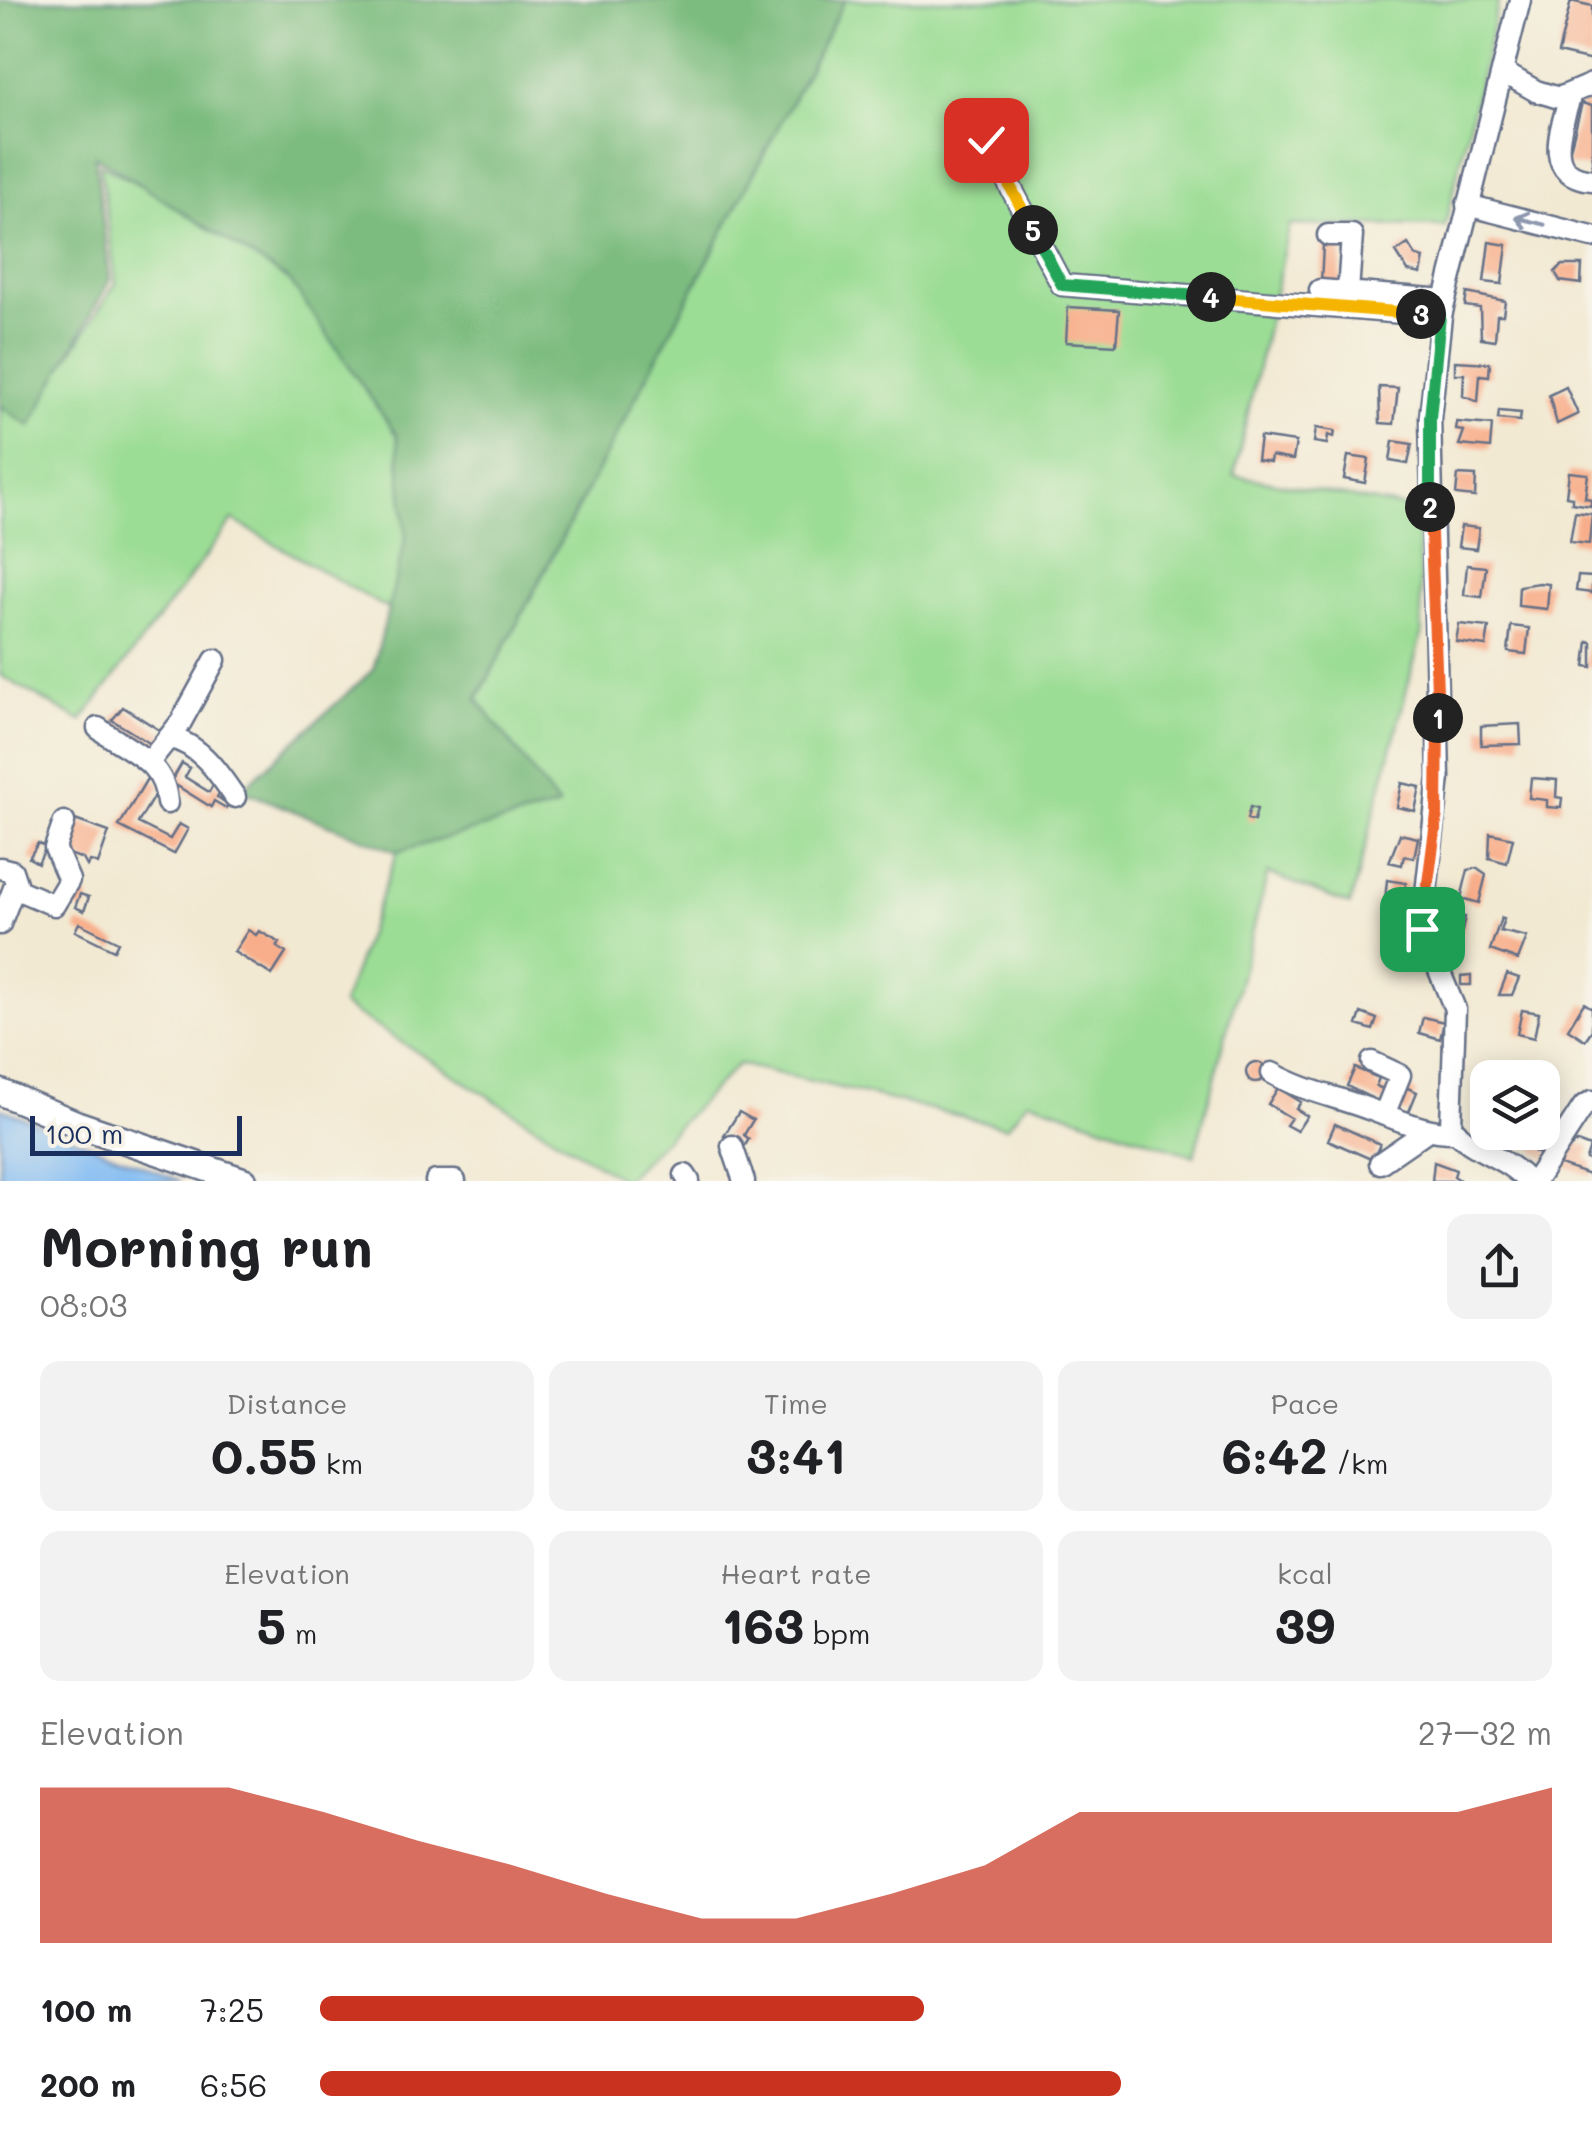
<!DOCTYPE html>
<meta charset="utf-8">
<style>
body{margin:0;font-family:Mali,sans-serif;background:#f2f2f2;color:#202124;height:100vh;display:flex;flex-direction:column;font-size:38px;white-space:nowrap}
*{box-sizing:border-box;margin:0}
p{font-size:32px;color:#757577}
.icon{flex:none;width:55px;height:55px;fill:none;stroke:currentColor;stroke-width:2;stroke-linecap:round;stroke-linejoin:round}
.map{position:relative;height:1181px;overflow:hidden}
.drawer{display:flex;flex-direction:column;background:#fff;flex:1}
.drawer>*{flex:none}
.tools{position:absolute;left:1470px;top:1060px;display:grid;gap:20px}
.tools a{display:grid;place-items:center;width:90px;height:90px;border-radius:20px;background:#fff;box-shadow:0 5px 25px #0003;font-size:50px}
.scale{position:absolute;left:30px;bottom:25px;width:212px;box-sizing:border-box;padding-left:10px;border:5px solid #1b2f5e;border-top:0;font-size:28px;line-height:35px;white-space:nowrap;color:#1b2f5e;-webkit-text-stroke:8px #f7f3e8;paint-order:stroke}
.pin{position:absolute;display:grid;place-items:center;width:85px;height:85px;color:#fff;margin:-42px;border-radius:20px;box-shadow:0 5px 15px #0006}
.km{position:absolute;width:50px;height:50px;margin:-25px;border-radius:50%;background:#222;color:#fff;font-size:28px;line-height:50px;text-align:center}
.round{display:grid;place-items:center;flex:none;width:105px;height:105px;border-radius:20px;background:#f2f2f2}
.head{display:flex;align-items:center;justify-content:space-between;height:170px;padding:0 40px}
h1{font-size:55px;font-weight:700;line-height:75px}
.metrics{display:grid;grid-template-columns:repeat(3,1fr);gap:15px;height:170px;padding:10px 40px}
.metrics div{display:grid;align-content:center;border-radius:20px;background:#f2f2f2;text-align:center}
.metrics b{font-size:50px;font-weight:700}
.metrics small{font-size:28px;font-weight:400}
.metrics p{font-size:28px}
.chart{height:280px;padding:20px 40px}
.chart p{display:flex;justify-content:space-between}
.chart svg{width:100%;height:180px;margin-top:10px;fill:#c8321e;opacity:.7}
ul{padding:0 40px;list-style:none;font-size:32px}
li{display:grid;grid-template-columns:160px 120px 1fr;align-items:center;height:75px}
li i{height:25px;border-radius:12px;background:#c8321e}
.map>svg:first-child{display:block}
.green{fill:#9bdd94;stroke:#5b8679;stroke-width:2.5}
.forest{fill:#7cbc7e;stroke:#4c766e;stroke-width:2.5}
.water{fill:#81bbf3;stroke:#4e75a8;stroke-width:2.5}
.building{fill:#f8ae8a}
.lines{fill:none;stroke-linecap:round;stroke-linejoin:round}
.minor-casing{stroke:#667087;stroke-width:25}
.major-casing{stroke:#667087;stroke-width:30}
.minor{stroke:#fff;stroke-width:20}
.major{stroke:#fff;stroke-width:25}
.oneway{stroke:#8d97ae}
.split-1-casing{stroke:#fff;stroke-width:20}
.split-2-casing{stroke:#fff;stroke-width:20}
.split-3-casing{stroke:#fff;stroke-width:20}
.split-4-casing{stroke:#fff;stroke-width:20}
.split-5-casing{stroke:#fff;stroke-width:20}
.split-6-casing{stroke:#fff;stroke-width:20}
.split-1{stroke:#f0652b;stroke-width:12}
.split-2{stroke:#f0652b;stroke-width:12}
.split-3{stroke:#22a559;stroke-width:12}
.split-4{stroke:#f5b400;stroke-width:12}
.split-5{stroke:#22a559;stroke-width:12}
.split-6{stroke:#f5b400;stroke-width:12}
</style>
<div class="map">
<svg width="1592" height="1181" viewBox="0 0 1592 1181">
<rect width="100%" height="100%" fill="#f7f3e8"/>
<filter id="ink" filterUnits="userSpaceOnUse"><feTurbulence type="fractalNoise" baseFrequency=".01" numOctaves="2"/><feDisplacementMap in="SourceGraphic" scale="20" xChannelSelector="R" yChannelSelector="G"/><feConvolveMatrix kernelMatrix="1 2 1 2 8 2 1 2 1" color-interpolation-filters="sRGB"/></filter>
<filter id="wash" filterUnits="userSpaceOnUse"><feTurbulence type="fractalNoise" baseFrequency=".0048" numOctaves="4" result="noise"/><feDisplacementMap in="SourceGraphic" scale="40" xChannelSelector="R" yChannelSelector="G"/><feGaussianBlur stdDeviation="2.25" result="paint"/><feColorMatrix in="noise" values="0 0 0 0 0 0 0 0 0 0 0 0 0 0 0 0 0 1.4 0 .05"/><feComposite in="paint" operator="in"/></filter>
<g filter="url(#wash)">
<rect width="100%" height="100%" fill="#f2e9d2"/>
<path class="green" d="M845,0H1499L1445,226L1290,225L1234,475L1417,510L1422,632L1350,905L1268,873L1194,1156L1028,1100L1007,1127L738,1064L624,1181L342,1005L397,852L558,806L477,700Z
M100,164L310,274L426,437L400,616L233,520L81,721L0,675V401L29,419L116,283Z"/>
<path class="forest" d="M0,0H845L477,699L559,806L397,852L241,790L373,670L406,537L397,436L290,281L95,156L110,280L30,426L0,406Z"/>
<path class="water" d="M0,1108L180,1181H0Z"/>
<g id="blocks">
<path class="building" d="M1571,1L1592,6V61L1558,53Z
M1582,103L1592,106V169L1566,164Z
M1489,242L1507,245L1502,284L1484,282Z
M1408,244L1416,256L1424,258L1421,274L1408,271L1396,252Z
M1323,245L1342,246L1340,284L1321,283Z
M1562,265H1582L1581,284L1560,281L1555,272Z
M1467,293L1505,301L1503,315H1497L1495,340L1481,338L1480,308L1465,306Z
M1068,307L1119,310L1116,345L1066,342Z
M1455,361L1490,363L1489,376L1480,375L1478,402L1463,396L1464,374H1455Z
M1379,387L1398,388L1394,424L1380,423Z
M1566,387L1578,414L1557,424L1549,395Z
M1499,411L1521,413L1520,421L1498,419Z
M1457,422L1492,425L1490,448L1459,445L1464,431L1456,430Z
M1316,428L1335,431L1334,437L1328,435L1327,444L1314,442Z
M1260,437L1296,442L1293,460L1271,456L1270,462L1257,460Z
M1393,441L1412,444L1408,464L1390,461Z
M1348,456L1369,459L1365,483L1344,479Z
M1569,472L1588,474L1585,498L1591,499V506L1572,503V497L1566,496Z
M1458,475L1476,476L1475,497L1456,495Z
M1575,512L1592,514L1589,544L1570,542Z
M1461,526L1479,528L1476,549L1458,547Z
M1467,565L1486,567L1482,597L1464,595Z
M1578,576L1592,577V593L1576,591Z
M1539,583L1549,584L1547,609L1518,606L1519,586Z
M1459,624L1489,627L1486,646L1456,642Z
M1511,626L1529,628L1526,654L1508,652Z
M1588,641L1592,642V667L1585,666Z
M123,707L167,735L159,749L112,720Z
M1520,724L1521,744L1481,745V726Z
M182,763L190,768L185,777L209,792L214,783L222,788L217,797L228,804L226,808L214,801L211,807L171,782Z
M148,777L161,784L138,823L170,839L179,824L188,829L174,854L119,826Z
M1531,778L1557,780L1556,797L1562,798L1561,808L1547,807V800L1529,798Z
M1402,783L1420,787L1415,811L1397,807Z
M1250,807L1257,809L1254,821L1247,819Z
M75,820L109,832L98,864L90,861L87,866L83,859L64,852Z
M1490,833L1513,838L1507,863L1489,858Z
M1400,834L1418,838L1414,858L1404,856L1402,865L1389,862Z
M38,843L46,847L38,863L29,858Z
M1476,868L1486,875L1479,903L1461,898L1468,870Z
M1387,880L1406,883L1402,914L1384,911Z
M80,894L89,897L84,911L75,907Z
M1446,914L1465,917L1462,931L1444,928Z
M1501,918L1504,919L1500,931L1527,937L1518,960L1490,950Z
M79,923L118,942L114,950L75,931Z
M248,930L256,935L259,931L280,943L277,947L286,953L272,975L234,952Z
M1507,974L1519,978L1512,995H1499Z
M1471,975V985H1461V976Z
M1584,1003L1592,1008V1030L1585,1040L1568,1029Z
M1522,1010L1539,1013L1534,1038L1517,1034Z
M1361,1013L1377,1019L1373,1030L1357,1025Z
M1423,1017L1444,1022L1440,1039L1419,1033Z
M1246 1072a10 10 0 1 1 20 0a10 10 0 1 1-20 0Z
M1355,1068L1379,1078L1376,1086L1390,1092L1384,1104L1347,1086Z
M1405,1087L1417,1092L1408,1114L1396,1109Z
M1278,1088L1301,1102L1296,1109L1307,1116L1297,1131L1286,1125L1291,1118L1268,1104Z
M739,1112L753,1120L744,1135L749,1139L744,1147L724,1136Z
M1335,1124L1380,1144L1373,1160L1328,1140Z
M1542,1131L1559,1136L1547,1158L1534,1152L1535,1143L1503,1133Z
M1577,1142L1590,1147L1586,1159L1592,1161V1176L1560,1165L1564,1152Z
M1434,1162L1456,1170L1454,1176L1461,1181H1432Z"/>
</g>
</g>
<g filter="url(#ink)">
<use href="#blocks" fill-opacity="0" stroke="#667087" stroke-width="2.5"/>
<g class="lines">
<defs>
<path id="minor" d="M1520,0L1441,316L1430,418L1439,777L1422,929L1455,1009L1451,1126C1471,1152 1506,1156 1527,1181
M1503,72L1536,91L1569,101C1559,133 1544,176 1592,180
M1559,98L1592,84
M980,129L1062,285L1441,316
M1467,205L1592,237
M1328,235H1352L1348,292
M1320,290L1445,300
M98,728C128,751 165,760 167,803
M170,738C200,744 219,774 235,797
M150,761L181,722L215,660
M0,868L12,871L16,883L0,924
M16,889L54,905L69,880L55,848L64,822
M1372,1062L1400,1075L1384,1115
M1272,1073C1305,1092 1339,1097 1374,1111C1403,1121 1425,1133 1457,1132
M732,1146L744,1181
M1380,1163L1425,1132
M685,1175L689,1181
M436,1181H455
M1535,1181L1583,1107L1592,1101"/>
<path id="major" d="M0,1092L77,1124L244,1181"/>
</defs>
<use href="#minor" class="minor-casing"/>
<use href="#major" class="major-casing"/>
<use href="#minor" class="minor"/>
<use href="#major" class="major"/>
</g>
<defs><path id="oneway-shaft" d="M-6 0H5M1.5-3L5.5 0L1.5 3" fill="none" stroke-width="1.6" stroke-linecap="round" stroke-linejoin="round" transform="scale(2.5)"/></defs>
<use class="oneway" href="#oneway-shaft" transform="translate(1530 221) rotate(-166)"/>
</g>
<g class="lines" filter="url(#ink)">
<defs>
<path id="split-1" d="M1422,929L1437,814L1438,718"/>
<path id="split-2" d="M1430,507L1438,718"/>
<path id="split-3" d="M1421,314L1440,316L1430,418V507"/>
<path id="split-4" d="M1211,297L1421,314"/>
<path id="split-5" d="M1033,230L1062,285L1211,297"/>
<path id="split-6" d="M986,140L1033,230"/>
</defs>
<use href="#split-1" class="split-1-casing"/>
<use href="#split-2" class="split-2-casing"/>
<use href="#split-3" class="split-3-casing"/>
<use href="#split-4" class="split-4-casing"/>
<use href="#split-5" class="split-5-casing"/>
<use href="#split-6" class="split-6-casing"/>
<use href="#split-1" class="split-1"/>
<use href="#split-2" class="split-2"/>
<use href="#split-3" class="split-3"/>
<use href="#split-4" class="split-4"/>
<use href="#split-5" class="split-5"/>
<use href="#split-6" class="split-6"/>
</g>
</svg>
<div class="tools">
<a><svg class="icon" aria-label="layers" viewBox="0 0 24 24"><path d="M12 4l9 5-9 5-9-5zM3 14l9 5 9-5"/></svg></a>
</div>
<div class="scale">100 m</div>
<div class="pin" style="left:1422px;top:929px;background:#1e9e55"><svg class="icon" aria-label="arrive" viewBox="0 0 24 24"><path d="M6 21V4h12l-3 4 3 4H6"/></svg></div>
<div class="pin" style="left:986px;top:140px;background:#d93025"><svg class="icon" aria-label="check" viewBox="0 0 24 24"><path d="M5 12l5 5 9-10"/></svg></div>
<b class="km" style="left:1438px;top:718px">1</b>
<b class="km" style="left:1430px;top:507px">2</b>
<b class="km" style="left:1421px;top:314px">3</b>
<b class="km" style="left:1211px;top:297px">4</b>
<b class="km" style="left:1033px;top:230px">5</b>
</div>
<section class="drawer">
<div class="head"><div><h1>Morning run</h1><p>08:03</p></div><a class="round"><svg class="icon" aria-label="share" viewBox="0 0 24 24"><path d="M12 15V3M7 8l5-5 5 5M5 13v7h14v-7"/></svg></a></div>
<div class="metrics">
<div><p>Distance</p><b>0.55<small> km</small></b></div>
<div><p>Time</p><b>3:41</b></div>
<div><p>Pace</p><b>6:42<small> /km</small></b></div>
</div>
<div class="metrics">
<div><p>Elevation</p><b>5<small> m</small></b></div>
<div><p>Heart rate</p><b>163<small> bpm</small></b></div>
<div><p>kcal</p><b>39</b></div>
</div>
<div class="chart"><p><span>Elevation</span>27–32 m</p>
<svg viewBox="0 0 160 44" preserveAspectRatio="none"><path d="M0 44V6L10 6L20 6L30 12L40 19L50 25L60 32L70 38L80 38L90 32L100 25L110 12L120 12L130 12L140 12L150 12L160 6V44z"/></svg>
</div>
<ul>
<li><b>100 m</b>7:25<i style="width:49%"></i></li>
<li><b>200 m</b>6:56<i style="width:65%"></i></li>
</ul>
</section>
